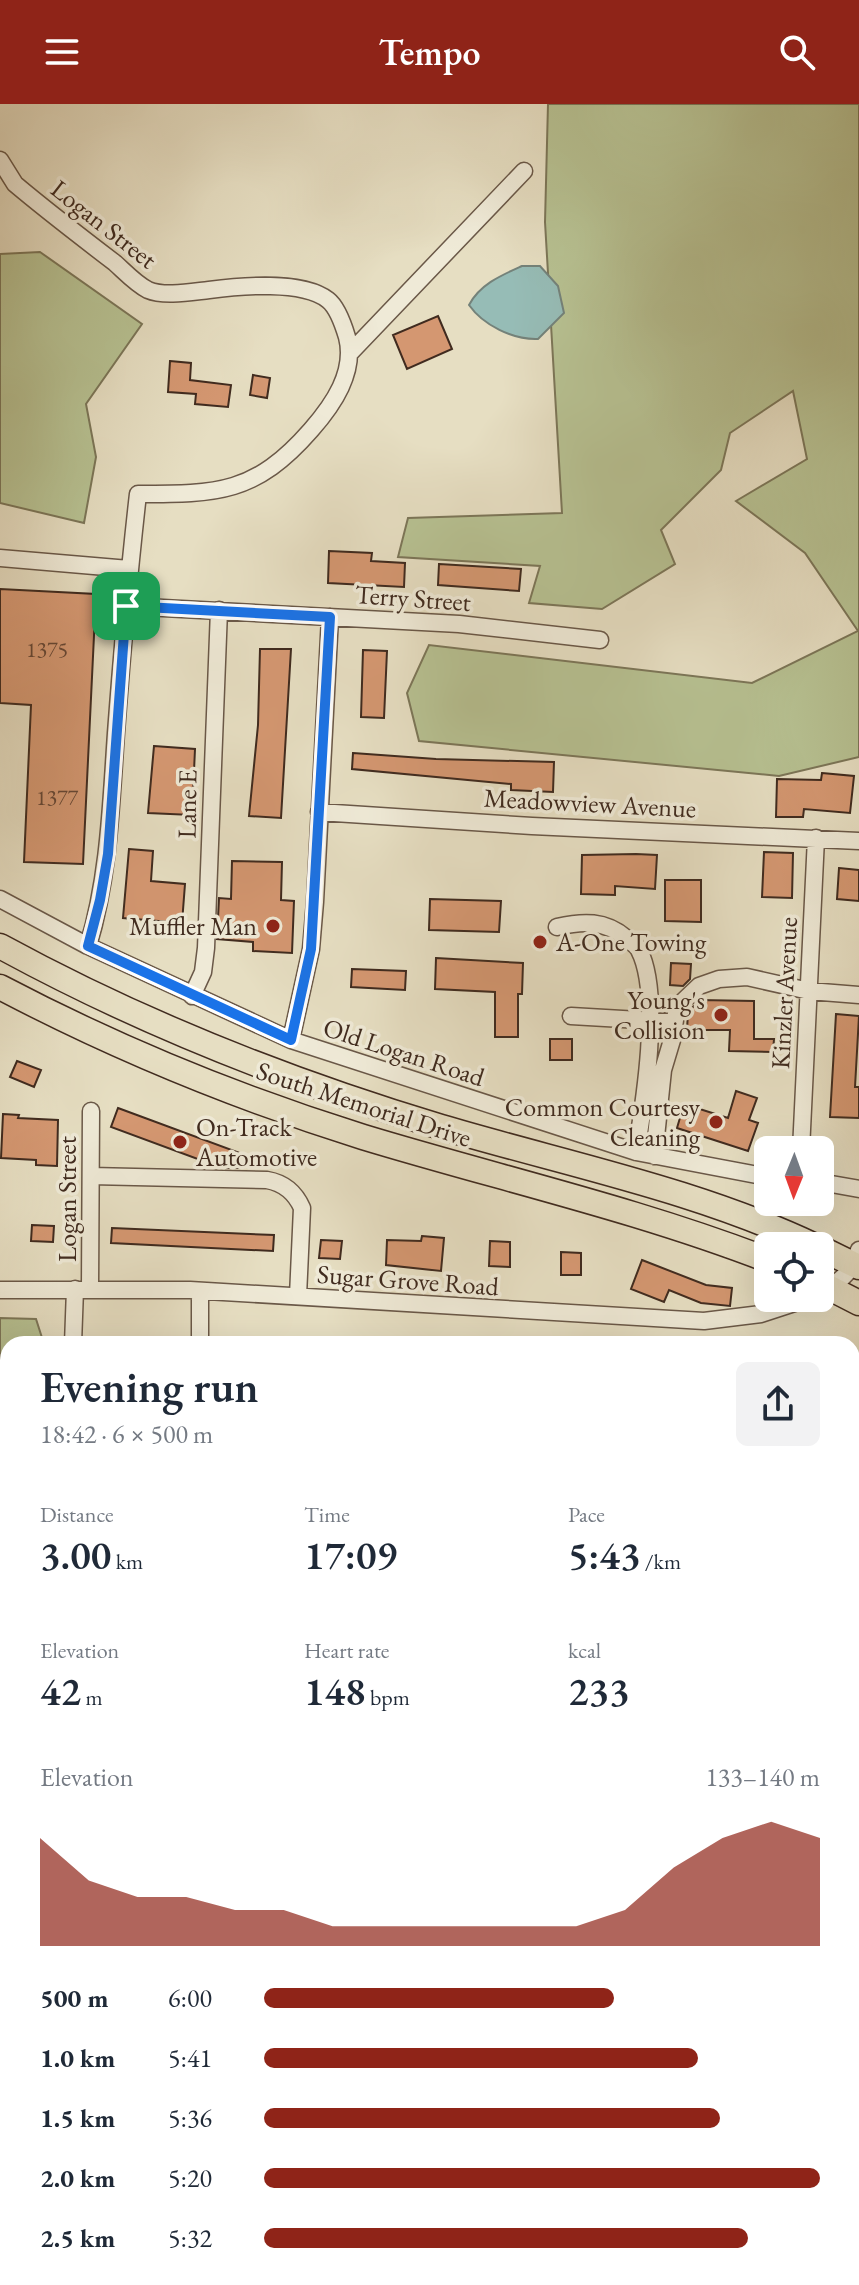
<!DOCTYPE html>
<meta charset="utf-8">
<style>
body{margin:0;font-family:"EB Garamond",serif;background:#f2f2f3;color:#1f2937;height:100vh;display:flex;flex-direction:column;font-size:30px;white-space:nowrap}
*{box-sizing:border-box;margin:0}
p{font-size:26px;color:#747a83}
.icon{flex:none;width:44px;height:44px;fill:none;stroke:currentColor;stroke-width:2;stroke-linecap:round;stroke-linejoin:round}
.map{position:relative;flex:1;overflow:hidden}
.drawer{position:absolute;left:0px;top:1232px;width:860px;height:950px;display:flex;flex-direction:column;background:#fff;border-radius:24px 24px 0 0;box-shadow:0 8px 32px #0002}
.drawer>*{flex:none}
.needle{width:52px;rotate:181deg}
.controls{position:absolute;left:754px;top:1032px;display:grid;gap:16px}
.controls a{display:grid;place-items:center;width:80px;height:80px;border-radius:12px;background:#fff;box-shadow:0 8px 32px #0002;font-size:40px}
.pin{position:absolute;display:grid;place-items:center;width:68px;height:68px;color:#fff;margin:-34px;border-radius:16px;box-shadow:0 4px 12px #0006}
.round{display:grid;place-items:center;flex:none;width:84px;height:84px;border-radius:12px;background:#f2f2f3}
.summary{display:flex;align-items:center;justify-content:space-between;height:136px;padding:0 40px}
h1{font-size:44px;font-weight:600;line-height:60px}
.stats{display:grid;grid-template-columns:repeat(3,1fr);gap:12px;height:136px;padding:8px 40px}
.stats div{display:grid;align-content:center}
.stats b{font-size:40px;font-weight:600}
.stats small{font-size:22px;font-weight:400}
.stats p{font-size:22px}
.chart{height:224px;padding:16px 40px}
.chart p{display:flex;justify-content:space-between}
.chart svg{width:100%;height:144px;margin-top:8px;fill:#8f2418;opacity:.7}
ul{padding:0 40px;list-style:none;font-size:26px}
li{display:grid;grid-template-columns:128px 96px 1fr;align-items:center;height:60px}
li i{height:20px;border-radius:10px;background:#8f2418}
header{display:flex;justify-content:space-between;align-items:center;height:104px;padding:0 40px;background:#8f2418;color:#fff;font-size:36px;font-weight:600}
.map>svg:first-child{display:block}
.green{fill:#b7c192;stroke:#7c7658;stroke-width:2}
.water{fill:#96bcb6;stroke:#74827a;stroke-width:2}
.building{fill:#d49771;stroke:#402b1f;stroke-width:2}
.lines{fill:none;stroke-linecap:round;stroke-linejoin:round}
.minor-casing{stroke:#6a5848;stroke-width:19}
.highway-casing{stroke:#402b1f;stroke-width:27}
.minor{stroke:#efead7;stroke-width:16}
.highway{stroke:#e6dec2;stroke-width:24}
.route-casing{stroke:#fff;stroke-width:16}
.route{stroke:#1a73e8;stroke-width:10}
.poi-dot{fill:#8f2418;stroke:#efead7;stroke-width:3}
.labels{text-anchor:middle;stroke-width:7;stroke-linejoin:round;paint-order:stroke}
.number-label{font-size:22px;fill:#654634}
.street-label{font-size:26px;fill:#402b1f;stroke:#efead7}
.poi-label{font-size:26px;fill:#402b1f;stroke:#efead7;text-anchor:end}
</style>
<header><svg class="icon" aria-label="menu" viewBox="0 0 24 24"><path d="M4 6h16M4 12h16M4 18h16"/></svg>Tempo<svg class="icon" aria-label="search" viewBox="0 0 24 24"><circle cx="10" cy="10" r="6"/><path d="M15 15l6 6"/></svg></header>
<div class="map">
<svg width="859" height="2181" viewBox="0 0 859 2181">
<rect width="100%" height="100%" fill="#e6dec2"/>
<filter id="stains"><feTurbulence type="fractalNoise" baseFrequency=".0025" numOctaves="4"/><feColorMatrix values="0 0 0 0 .2 0 0 0 0 .09 0 0 0 0 .02 0 0 0 .5 -.17"/></filter>
<radialGradient id="worn" r=".72"><stop offset=".6" stop-color="#630" stop-opacity="0"/><stop offset="1" stop-color="#630" stop-opacity=".3"/></radialGradient>
<path class="green" d="M548,0H859V653L779,672L419,637L407,589L429,541L752,579L858,527L805,449L736,397L807,355L793,287L730,329L721,366L661,426L675,460L602,505L529,499L540,462L398,453L408,414L562,409L545,118Z
M40,148L142,220L86,300L96,353L84,419L0,399V150Z
M0,1214L36,1215L44,1240H8V1408H0Z
M859,1282V2103L852,2114V1287Z
M586,2174H813L808,2181H584Z"/>
<path class="water" d="M522,162H540L558,182L564,209L538,235C513,236 483,221 469,201C480,180 502,171 522,162Z"/>
<path class="building" d="M438,212L452,245L407,265L393,231Z
M170,257L191,259L190,276L231,281L228,303L195,300L196,290L168,288Z
M253,271L270,274L267,294L250,291Z
M329,447L372,449L371,457L405,459L404,483L328,479Z
M439,460L521,465L519,487L438,481Z
M0,485L96,490L83,760L24,758L31,601L0,599Z
M260,545H291L281,714L249,712L258,621Z
M363,546L387,547L384,614L361,613Z
M154,642L195,645L192,711L148,709Z
M353,649L436,655L554,658L553,688L511,686V680L352,665Z
M822,669L854,672L850,709L804,705L803,713H776L777,675L821,676Z
M129,745L153,747L151,777L185,780L182,819L123,814Z
M764,748L793,749L792,794L762,793Z
M636,750L657,751L655,785L615,782V791L581,790L582,751Z
M232,757L282,758L281,796L294,797L292,849L253,847V838L217,835L219,794L231,795Z
M839,764L859,766V797L837,795Z
M665,776H701V818L665,817Z
M430,795L501,797L499,828L429,826Z
M436,854L523,859L522,890H518V933H495V888L435,885Z
M671,859L691,860L690,875L683,882L670,881Z
M352,865L406,867L405,886L351,883Z
M700,896L754,897V935H774L773,948L729,947L730,926H687L688,908Z
M836,910L859,912L855,983H859V1014L830,1013Z
M550,935H572V956H550Z
M17,957L41,966L34,983L10,973Z
M736,987L757,994L749,1016L758,1019L748,1047L677,1024L684,1000L728,1014Z
M118,1004L248,1052L244,1064H222L111,1023Z
M3,1010L19,1011L18,1014L58,1016L57,1062L36,1061V1056L1,1054Z
M32,1121L54,1122L53,1138L31,1137Z
M112,1124L274,1131L273,1147L111,1139Z
M422,1132L444,1134L441,1167L386,1161L387,1136L421,1137Z
M321,1136L342,1137L340,1155L319,1154Z
M490,1137L510,1138V1163L489,1162Z
M561,1148L581,1149V1171H561Z
M642,1156L706,1181L732,1184L730,1202L701,1199L669,1186L664,1198L631,1185Z"/>
<g class="lines">
<defs>
<path id="minor" d="M0,56L15,80C47,107 81,133 115,159C125,168 136,180 148,186C164,193 191,188 209,186C239,182 303,176 328,196C337,203 344,223 347,233C356,268 333,301 311,326C255,390 218,390 138,390C129,469 122,549 116,629C111,701 109,773 88,842
M351,248L524,67
M0,454L129,465
M126,502L459,520L600,536
M319,708L532,722L859,737
M0,795L88,842L291,936L636,1048L768,1073
M557,823C583,817 605,816 626,834C630,837 637,842 639,846C662,890 644,1000 636,1048
M192,892L203,868L206,844L219,506
M571,912L674,918
M291,936L311,845L315,798L330,513
M801,1046L816,734
M654,1052L663,966L672,936L677,903L699,882L719,875L747,873L809,887L859,891
M91,1072L267,1076C284,1079 295,1088 302,1104L298,1192
M820,1078L859,1085
M90,1184L91,1007
M0,1186H190L704,1217L761,1210L810,1194
M825,1186C843,1176 853,1165 859,1146
M73,1240L75,1185
M200,1240V1187
M0,1421L8,1423
M8,1462V1489
M0,1824L8,1821
M0,1881H8
M0,2009H8
M0,2045H8
M165,2174L166,2181
M539,2174V2181
M417,2181V2174"/>
<path id="highway" d="M0,842C141,919 288,977 441,1023C566,1060 697,1086 815,1142
M0,883C116,944 238,994 363,1033C498,1074 636,1105 768,1156
M820,1144L859,1163
M820,1179L859,1199"/>
</defs>
<use href="#minor" class="minor-casing"/>
<use href="#highway" class="highway-casing"/>
<use href="#minor" class="minor"/>
<use href="#highway" class="highway"/>
</g>
<g class="lines">
<defs>
<path id="route" d="M126,502L330,513L311,845L291,936L88,842L100,796L108,750Z"/>
</defs>
<use href="#route" class="route-casing"/>
<use href="#route" class="route"/>
</g>
<g class="poi-dot">
<circle cx="273" cy="822" r="8"/>
<circle cx="540" cy="838" r="8"/>
<circle cx="721" cy="911" r="8"/>
<circle cx="716" cy="1018" r="8"/>
<circle cx="180" cy="1038" r="8"/>
</g>
<g class="labels">
<g class="number-label">
<text x="47" y="553">1375</text>
<text x="57" y="701">1377</text>
</g>
<g class="street-label">
<text transform="translate(104 120) rotate(38)" y="9">Logan Street</text>
<text transform="translate(413 494) rotate(4)" y="9">Terry Street</text>
<text transform="translate(590 699) rotate(3)" y="9">Meadowview Avenue</text>
<text transform="translate(187 700) rotate(-89)" y="9">Lane E</text>
<text transform="translate(784 889) rotate(-87)" y="9">Kinzler Avenue</text>
<text transform="translate(404 948) rotate(18)" y="9">Old Logan Road</text>
<text transform="translate(364 1000) rotate(18)" y="9">South Memorial Drive</text>
<text transform="translate(67 1095) rotate(-90)" y="9">Logan Street</text>
<text transform="translate(408 1176) rotate(4)" y="9">Sugar Grove Road</text>
</g>
<g class="poi-label">
<text x="257" y="831">Muffler Man</text>
<text x="556" y="847" text-anchor="start">A-One Towing</text>
<text x="705" y="905">Young's<tspan x="705" dy="30">Collision</tspan></text>
<text x="700" y="1012">Common Courtesy<tspan x="700" dy="30">Cleaning</tspan></text>
<text x="196" y="1032" text-anchor="start">On-Track<tspan x="196" dy="30">Automotive</tspan></text>
</g>
</g>
<rect width="100%" height="100%" filter="url(#stains)"/>
<rect width="100%" height="100%" fill="url(#worn)"/>
</svg>
<div class="controls">
<a><svg class="needle" viewBox="-14 -14 28 28"><path d="M0-13l5 13h-10z" fill="#e53935"/><path d="M0 13l5-13h-10z" fill="#747a83"/></svg></a>
<a><svg class="icon" aria-label="locate" viewBox="0 0 24 24"><circle cx="12" cy="12" r="6"/><path d="M12 2v4M12 18v4M2 12h4M18 12h4"/></svg></a>
</div>
<div class="pin" style="left:126px;top:502px;background:#1e9e55"><svg class="icon" aria-label="arrive" viewBox="0 0 24 24"><path d="M6 21V4h12l-3 4 3 4H6"/></svg></div>
<section class="drawer">
<div class="summary"><div><h1>Evening run</h1><p>18:42 · 6 × 500 m</p></div><a class="round"><svg class="icon" aria-label="share" viewBox="0 0 24 24"><path d="M12 15V3M7 8l5-5 5 5M5 13v7h14v-7"/></svg></a></div>
<div class="stats">
<div><p>Distance</p><b>3.00<small> km</small></b></div>
<div><p>Time</p><b>17:09</b></div>
<div><p>Pace</p><b>5:43<small> /km</small></b></div>
</div>
<div class="stats">
<div><p>Elevation</p><b>42<small> m</small></b></div>
<div><p>Heart rate</p><b>148<small> bpm</small></b></div>
<div><p>kcal</p><b>233</b></div>
</div>
<div class="chart"><p><span>Elevation</span>133–140 m</p>
<svg viewBox="0 0 160 44" preserveAspectRatio="none"><path d="M0 44V11L10 24L20 29L30 29L40 33L50 33L60 38L70 38L80 38L90 38L100 38L110 38L120 33L130 20L140 11L150 6L160 11V44z"/></svg>
</div>
<ul>
<li><b>500 m</b>6:00<i style="width:63%"></i></li>
<li><b>1.0 km</b>5:41<i style="width:78%"></i></li>
<li><b>1.5 km</b>5:36<i style="width:82%"></i></li>
<li><b>2.0 km</b>5:20<i style="width:100%"></i></li>
<li><b>2.5 km</b>5:32<i style="width:87%"></i></li>
</ul>
</section>
</div>
